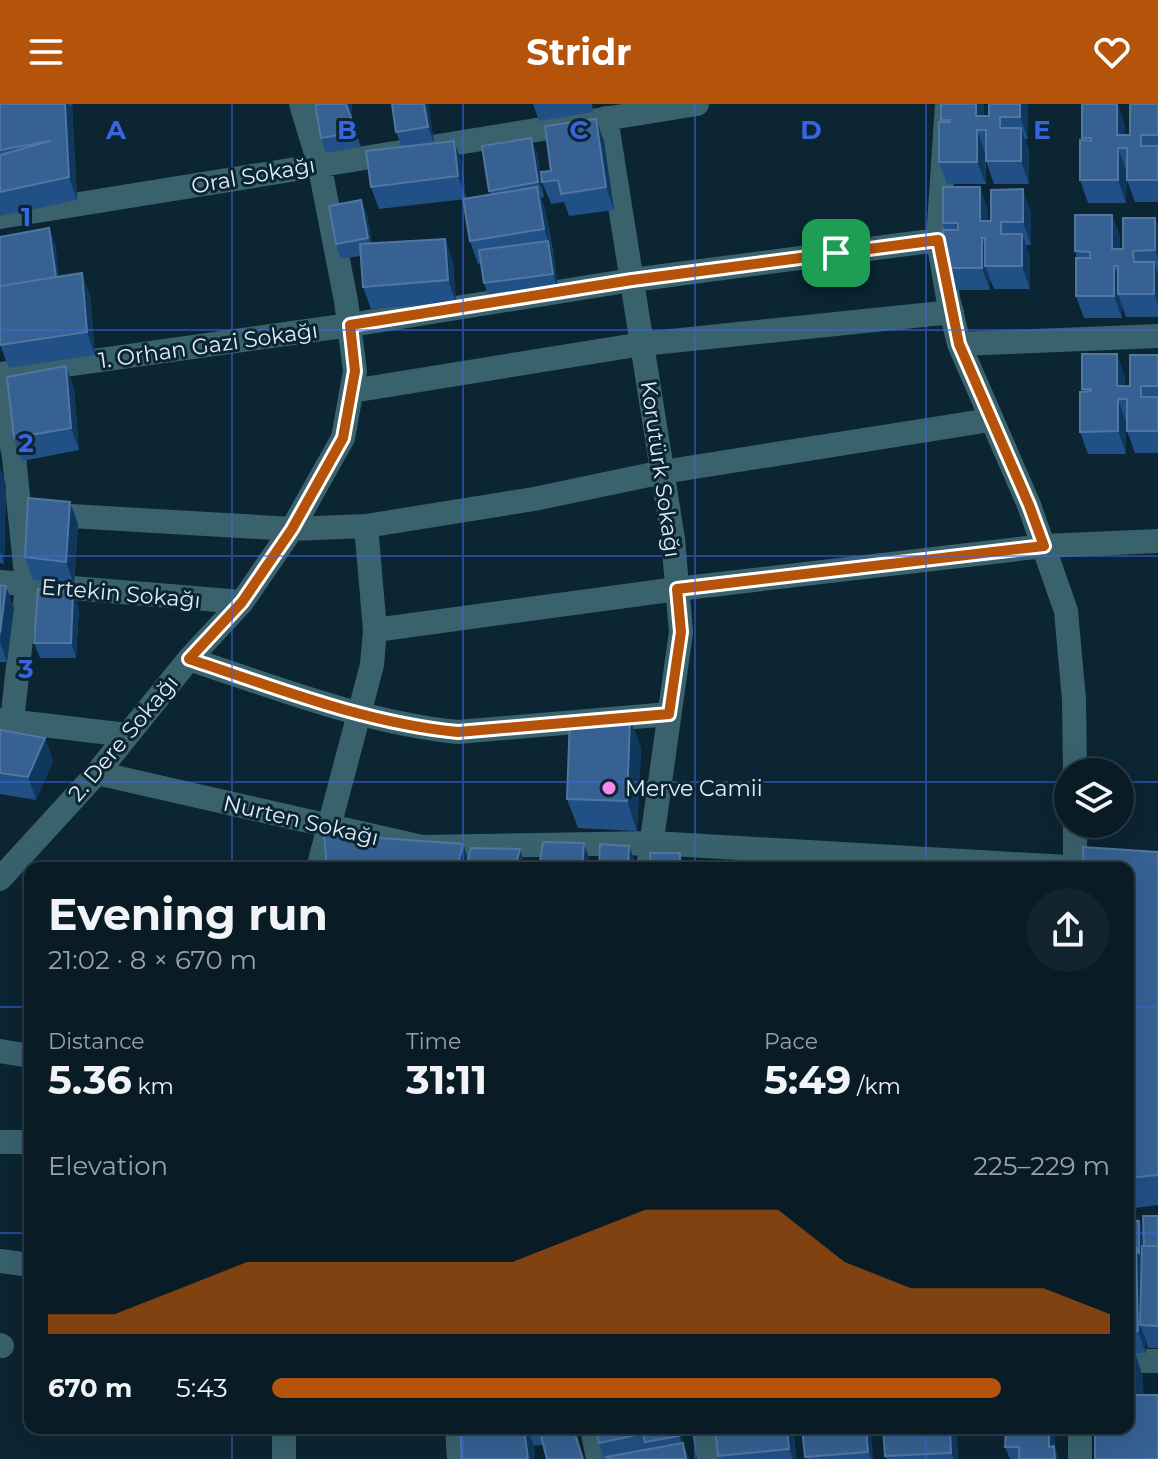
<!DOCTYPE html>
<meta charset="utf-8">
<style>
body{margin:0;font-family:Montserrat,sans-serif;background:#12252e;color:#f1f3f6;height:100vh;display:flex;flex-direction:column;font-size:30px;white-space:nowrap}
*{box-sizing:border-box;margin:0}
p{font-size:26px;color:#99a1a7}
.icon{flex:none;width:44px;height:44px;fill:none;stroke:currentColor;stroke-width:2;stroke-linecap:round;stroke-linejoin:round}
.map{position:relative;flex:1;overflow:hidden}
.drawer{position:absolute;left:24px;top:758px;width:1110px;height:572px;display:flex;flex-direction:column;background:#091c26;border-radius:16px;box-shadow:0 8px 32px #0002,0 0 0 2px #293a43}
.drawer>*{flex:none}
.fabs{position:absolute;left:1054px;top:654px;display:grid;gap:16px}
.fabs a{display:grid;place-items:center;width:80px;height:80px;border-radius:50%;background:#091c26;box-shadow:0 8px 32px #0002,0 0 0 2px #293a43;font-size:40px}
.pin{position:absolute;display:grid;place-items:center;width:68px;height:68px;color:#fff;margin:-34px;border-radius:16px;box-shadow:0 4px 12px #0006}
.round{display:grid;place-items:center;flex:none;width:84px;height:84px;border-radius:42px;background:#12252e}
.headline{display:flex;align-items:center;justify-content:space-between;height:136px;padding:0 24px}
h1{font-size:44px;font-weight:700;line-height:60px}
.figures{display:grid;grid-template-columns:repeat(3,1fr);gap:12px;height:136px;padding:8px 24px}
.figures div{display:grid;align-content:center}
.figures b{font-size:40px;font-weight:700}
.figures small{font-size:22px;font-weight:400}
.figures p{font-size:22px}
.chart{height:224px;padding:16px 24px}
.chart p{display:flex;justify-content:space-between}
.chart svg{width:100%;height:144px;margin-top:8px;fill:#b45309;opacity:.7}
ul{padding:0 24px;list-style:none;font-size:26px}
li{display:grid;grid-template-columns:128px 96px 1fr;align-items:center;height:60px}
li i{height:20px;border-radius:10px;background:#b45309}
header{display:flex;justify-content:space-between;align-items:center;height:104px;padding:0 24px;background:#b45309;color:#fff;font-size:36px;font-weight:700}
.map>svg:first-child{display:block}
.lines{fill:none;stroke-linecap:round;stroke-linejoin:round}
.minor{stroke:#39626d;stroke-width:24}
.wall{fill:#215086}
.shaded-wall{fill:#10385f}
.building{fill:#366192;stroke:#5077a2;stroke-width:2}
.route-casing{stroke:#fff;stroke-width:16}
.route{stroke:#b45309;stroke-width:10}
.grid{fill:none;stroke:#3a66dd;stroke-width:2;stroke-opacity:0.55}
.poi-dot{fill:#f589ee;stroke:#0c2533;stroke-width:3}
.labels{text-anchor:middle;stroke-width:6;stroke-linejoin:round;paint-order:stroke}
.street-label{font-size:22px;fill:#dfeef7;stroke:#0c2533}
.poi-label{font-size:22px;fill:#dfeef7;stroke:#0c2533;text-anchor:start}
.grid-label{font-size:26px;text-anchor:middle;font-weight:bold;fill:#3a66dd;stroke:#0c2533;stroke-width:6;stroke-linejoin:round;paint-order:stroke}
</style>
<header><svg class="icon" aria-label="menu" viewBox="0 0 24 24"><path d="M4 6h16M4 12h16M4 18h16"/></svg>Stridr<svg class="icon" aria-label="heart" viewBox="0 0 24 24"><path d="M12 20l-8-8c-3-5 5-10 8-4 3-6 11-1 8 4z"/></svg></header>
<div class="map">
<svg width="1158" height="1355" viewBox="0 0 1158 1355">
<rect width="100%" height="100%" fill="#0c2533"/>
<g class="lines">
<path class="minor" d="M947,0L938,136L948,194L959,240L1029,401L1066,507L1074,596L1075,668
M606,14L673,435L681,528L648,764
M0,113L697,0
M959,240L1158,232
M0,270L350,221L632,176L938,136
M0,281L14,353L27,481L12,617
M352,287L642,240L952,208
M20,409L292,425L366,422L534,395L663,368L990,316
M0,478L242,498
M375,526L677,485L1044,442L1158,437
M189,555C277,584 366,619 458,628L669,610
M0,616L127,631
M97,669L422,743L653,739L1083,764
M1075,720V764
M318,764L372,561L375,526L366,422
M0,775L97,669L189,555L242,498L292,425L343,334L355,267L346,197L319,59L301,0
M0,947L30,952
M0,1038H30
M0,1157L30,1161
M0,1241L2,1242
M1128,1257H1158
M284,1324V1355
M457,1324L459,1355
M592,1324L598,1355
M703,1324L709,1355
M1080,1324V1355"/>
</g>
<path class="wall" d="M0,0H72L77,96L0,112Z
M315,0H352V15L361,43L326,49L321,34Z
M392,0H428L434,38L408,42L454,37L462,59L466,95L379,105L371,83L402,43L396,28Z
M533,0H592L593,8L539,17Z
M941,0H984V12L1028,4V35H1025L1029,46V80H994L986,57V48V80H947L939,58L942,18Z
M1158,0V98H1135L1127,76V66L1126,99H1088L1080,76L1082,34L1125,21V31H1130Z
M531,34L537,49L544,93L541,94L545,105L554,152L558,185L489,194L484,179L481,159L478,160L470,137L491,91L489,87Z
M604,37L614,106L569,112L564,98L551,100L542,78L551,67Z
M361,96L367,111L372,140L445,135L453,158L456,198L371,205L363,183L360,152L341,155L336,140Z
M988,105V117L1031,108V141H1026L1030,153V185H994L990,175V186H952L944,164L945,126L943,119Z
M1112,111L1120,133V145H1123L1155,114L1158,122V213H1126L1122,202V214H1084L1076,192L1077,154L1075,147Z
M49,124L55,139L59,173L90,191L95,251L9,264L0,241Z
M1158,251V349H1135L1127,327L1126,318V350H1088L1080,328L1082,285L1125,272V282H1130Z
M66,262L74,284L79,346L22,357L14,334Z
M0,364L6,381L4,460L0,459Z
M70,398L78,420L74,480L33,476L25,453Z
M0,481L14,504L7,558H0Z
M79,504L76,554H40L34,539Z
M630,615L641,644L637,727L578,724L567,695Z
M0,626L45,634L53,657L36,696L0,690Z
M1158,748V1101L1128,1105V764Z
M1158,1112V1244H1148L1146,1236V1249H1135L1143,1273L1128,1324V1116L1139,1117L1144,1132Z
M460,1324H575L578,1336L534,1342L535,1355H462Z
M680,1324L683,1339L689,1355H604L599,1339Z
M802,1324H869L873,1355H806Z
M883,1324H953L957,1335L958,1355H886Z
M794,1331L796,1355H719L718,1352Z
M1055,1332V1344L1059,1355H1010L1005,1343Z"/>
<path class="shaded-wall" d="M65,0L72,1L77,96L69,73Z
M346,0H352V15L361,43Z
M424,0H428L434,38L428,23Z
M976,0H984V2L985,26L976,12Z
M1020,0H1027L1028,4V35L1020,13Z
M1118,0L1125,21V44L1117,31Z
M596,15L604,37L614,106L606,83Z
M1021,24L1029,46V80L1021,57Z
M977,26L985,48L986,80L977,58Z
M531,34L537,49L544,93L538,78Z
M454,37L462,59L466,95L458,72Z
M1118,44L1126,66V99L1118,76Z
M537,83L545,105L552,147L544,125Z
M980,83L988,105V139L980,117Z
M1023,85L1031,108V141L1023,118Z
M361,96L367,111L373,149L368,134Z
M1112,111L1120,133V167L1112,145Z
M1155,114L1158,122V155L1155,146Z
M49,124L55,139L62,195L57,180Z
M1022,130L1030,153V185L1022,162Z
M982,134L990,156L985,162L990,175V186L982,164Z
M445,135L453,158L456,198L448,176Z
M548,137L554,152L558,185L553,170Z
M1154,158L1158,169V200L1154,190Z
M1114,162L1122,184L1118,190L1122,202V214L1114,192Z
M82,169L90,191L95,251L87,228Z
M1117,250L1125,272V295L1117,282Z
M66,262L74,284L79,346L71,324Z
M1118,295L1126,318V350L1118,327Z
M0,364L6,381L4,460L0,448Z
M70,398L78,420L74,480L66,458Z
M6,482L14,504L7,558L0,538Z
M73,489L79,504L76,554L71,539Z
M630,615L641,644L637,727L627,697Z
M45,634L53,657L36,696L28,673Z
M584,739L589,754V764H582Z
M463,740L471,763V764H457Z
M629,742L635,757L634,764H628Z
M520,745L525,760L524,764H515Z
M680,749L685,764H680Z
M1139,1117L1144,1132L1140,1221L1146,1236V1249L1138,1227L1136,1143Z
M1133,1244L1143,1273L1144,1320L1133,1291Z
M524,1324H532L528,1327L534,1342L535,1355H528Z
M677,1324H680L683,1341V1339L689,1355H686Z
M787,1324H791L794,1331L796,1355H793L789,1345Z
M866,1324H869L871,1328L873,1355H871L868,1348Z
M950,1324H953L957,1335L958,1355H954L951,1349Z
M1049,1324H1052L1055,1332V1344L1059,1355H1054L1049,1343Z"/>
<path class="building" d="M0,0H65L69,73L0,88V51L50,37L0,46Z
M315,0H346L356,28L321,34Z
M392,0H424L428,23L396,28Z
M941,0H976V12H989V0H1020V13H1000V24H1021V57H986V26H977V58H939V18H950V16H941Z
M1082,0H1117V31H1130V0H1158V31H1141V42H1158V76H1127V44H1118V76H1080V36L1091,37V34H1082Z
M596,15L606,83L561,90L558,76L542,78L541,68L551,67L545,22Z
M531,34L538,78L489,87L482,42Z
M454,37L458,72L371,83L366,47Z
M537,83L544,125L470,137L463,95Z
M943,83H980V117H991V86L1023,85V118H1001V130H1022V162H985V134H982V164H944L943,126H958V119H943Z
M361,96L368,134L336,140L329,102Z
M1075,111H1112V145H1123V114H1155V146L1133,147L1134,158H1154V190H1118V162H1114V192H1076V154H1090V148L1075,147Z
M49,124L56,173L0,182V133Z
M445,135L448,176L363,183L360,140Z
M548,137L553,170L484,179L479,146Z
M82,169L87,228L0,241V182Z
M1082,250H1117V282H1130V251H1158V282H1141V293H1158V327H1127V295H1118V327L1080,328V288L1091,287V285H1082Z
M66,262L71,324L14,334L7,273Z
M28,394L70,398L66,458L25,453Z
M0,481L6,482L0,529Z
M38,485L73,489L71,539H34Z
M570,612L630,615L627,697L567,695Z
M0,626L45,634L28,673L0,669Z
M324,730L463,740L457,764H327Z
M543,738L584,739L582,764H539Z
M600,740L629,742L628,764H599Z
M1083,743L1158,748V1071L1128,1074V764H1084Z
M471,744L520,745L515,764H466Z
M650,749H680V764H651Z
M1143,1112H1158V1142H1144Z
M1128,1116L1139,1117V1150L1136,1143H1128Z
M1142,1142H1158V1222L1140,1221Z
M1128,1143H1136L1138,1227L1128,1226Z
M1128,1244H1133V1291H1158V1355H1095V1324H1128Z
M460,1324H524L528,1355H462Z
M528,1324H573L583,1355H547L540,1328L548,1324L528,1327Z
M595,1324H641L642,1330L599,1339Z
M642,1324H677L679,1332L645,1338Z
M715,1324H787L789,1345L718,1352Z
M802,1324H866L868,1348L805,1353Z
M883,1324H950L951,1349L885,1352Z
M1006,1324H1049V1343L1054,1342L1055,1355H1019V1343H1005Z
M683,1339L686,1355H607L606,1353Z"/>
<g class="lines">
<defs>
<path id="route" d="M938,136L959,240L1029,401L1044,442L677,485L681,528L669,610L458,628C365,619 277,584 189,555L242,498L292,425L343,334L355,267L350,221L632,176Z"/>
</defs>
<use href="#route" class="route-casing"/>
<use href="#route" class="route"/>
</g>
<path class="grid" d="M232,0V764M463,0V764M695,0V764M926,0V764M0,226H1158M0,452H1158M0,678H1068M1120,678H1158M0,903H30M1128,903H1158M0,1129H30M1128,1129H1158M232,1324V1355M463,1324V1355M695,1324V1355M926,1324V1355"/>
<circle class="poi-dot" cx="609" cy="684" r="8"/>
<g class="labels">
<g class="street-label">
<text transform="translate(253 71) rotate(-10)" y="8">Oral Sokağı</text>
<text transform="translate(208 241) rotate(-8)" y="8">1. Orhan Gazi Sokağı</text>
<text transform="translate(661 365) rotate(82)" y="8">Korutürk Sokağı</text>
<text transform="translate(121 489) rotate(5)" y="8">Ertekin Sokağı</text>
<text transform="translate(123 634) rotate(-50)" y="8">2. Dere Sokağı</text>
<text transform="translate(301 716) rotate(13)" y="8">Nurten Sokağı</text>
</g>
<g class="poi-label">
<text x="625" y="692">Merve Camii</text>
</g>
</g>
<g class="grid-label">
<text x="116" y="35">A</text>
<text x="347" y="35">B</text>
<text x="579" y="35">C</text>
<text x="811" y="35">D</text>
<text x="1042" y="35">E</text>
<text x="26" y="122">1</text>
<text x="26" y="348">2</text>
<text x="26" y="574">3</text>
</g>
</svg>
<div class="fabs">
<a><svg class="icon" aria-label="layers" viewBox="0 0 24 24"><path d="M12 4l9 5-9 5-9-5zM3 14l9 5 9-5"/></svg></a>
</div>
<div class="pin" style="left:836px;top:149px;background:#1e9e55"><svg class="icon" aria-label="arrive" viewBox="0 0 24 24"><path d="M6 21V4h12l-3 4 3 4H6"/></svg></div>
<section class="drawer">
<div class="headline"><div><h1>Evening run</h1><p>21:02 · 8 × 670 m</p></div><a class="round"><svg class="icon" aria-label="share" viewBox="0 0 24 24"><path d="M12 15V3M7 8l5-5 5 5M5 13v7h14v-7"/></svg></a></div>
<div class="figures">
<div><p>Distance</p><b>5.36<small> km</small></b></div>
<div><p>Time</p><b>31:11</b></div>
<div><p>Pace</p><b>5:49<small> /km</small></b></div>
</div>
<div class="chart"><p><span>Elevation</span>225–229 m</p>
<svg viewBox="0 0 160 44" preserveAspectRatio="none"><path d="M0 44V38L10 38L20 30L30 22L40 22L50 22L60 22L70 22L80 14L90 6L100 6L110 6L120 22L130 30L140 30L150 30L160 38V44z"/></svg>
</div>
<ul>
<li><b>670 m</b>5:43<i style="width:87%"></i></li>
</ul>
</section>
</div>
